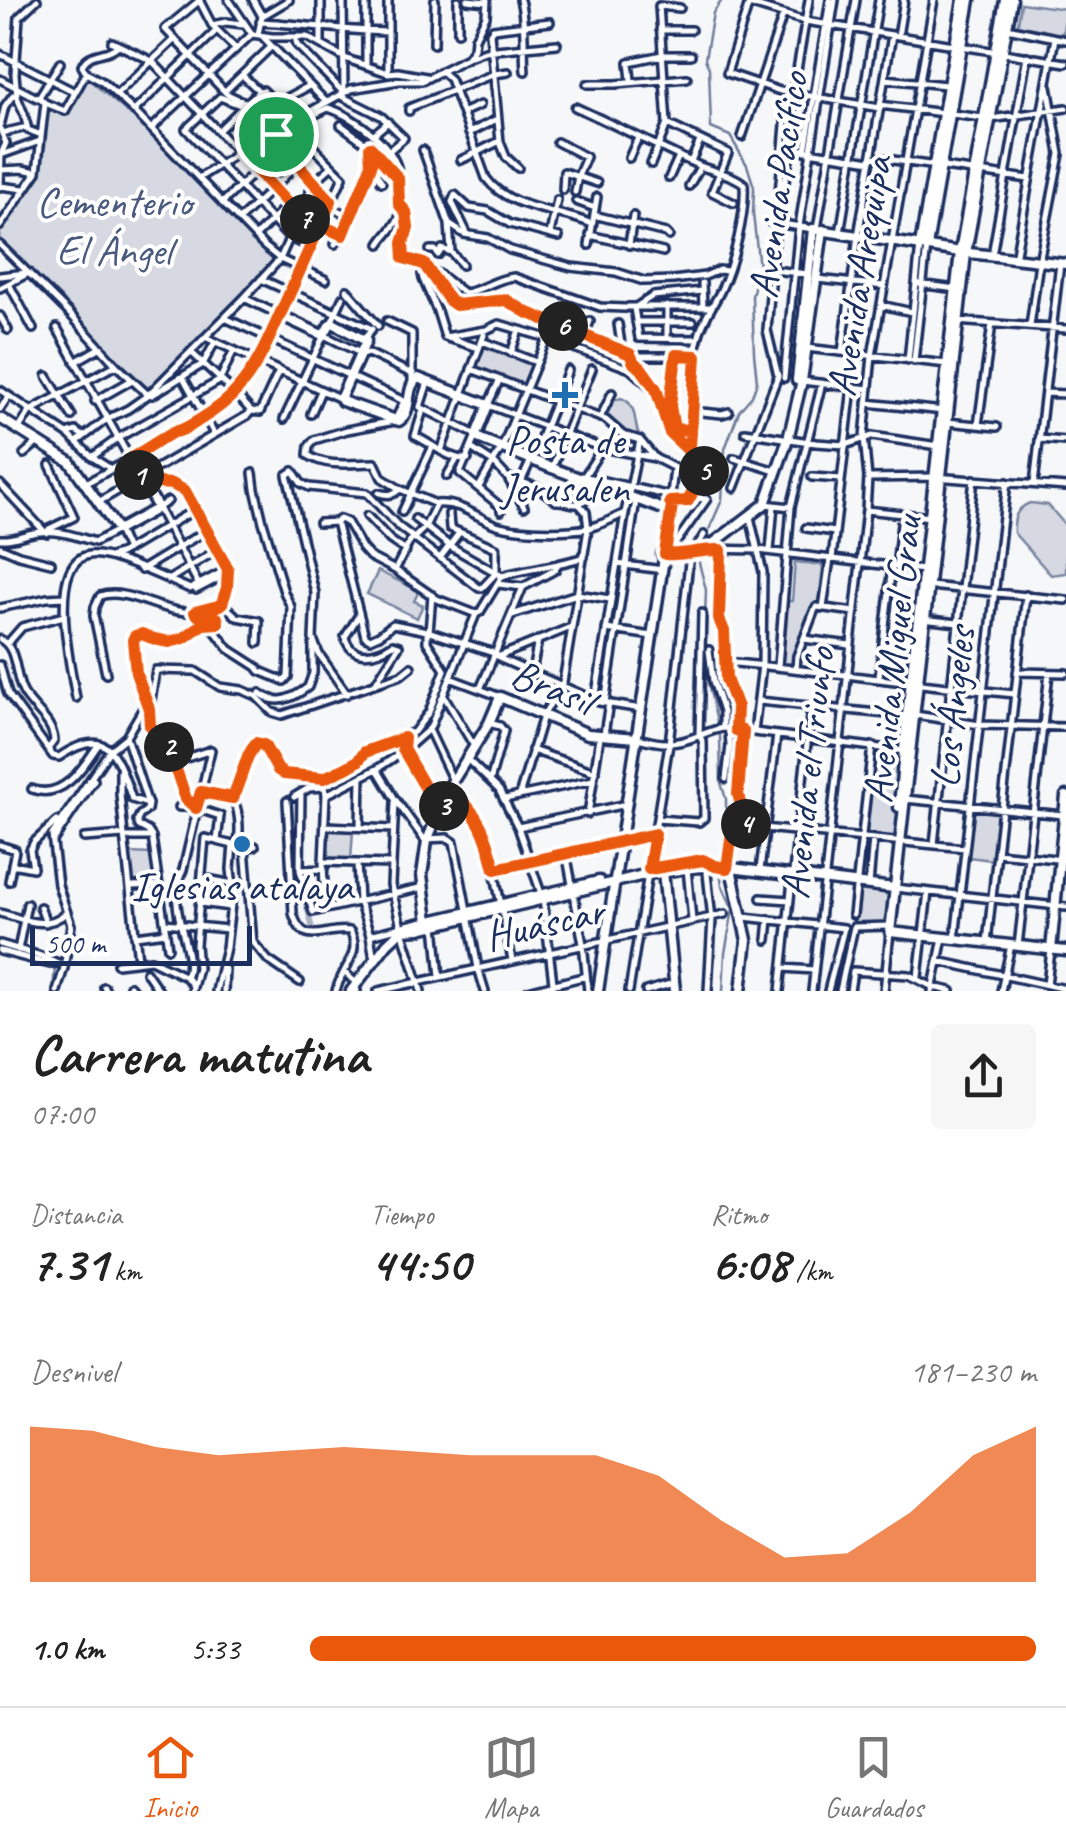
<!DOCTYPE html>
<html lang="es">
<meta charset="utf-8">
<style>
body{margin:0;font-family:Caveat,sans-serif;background:#f6f6f6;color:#222;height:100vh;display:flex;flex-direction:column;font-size:38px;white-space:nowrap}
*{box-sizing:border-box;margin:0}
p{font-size:32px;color:#767676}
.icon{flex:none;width:55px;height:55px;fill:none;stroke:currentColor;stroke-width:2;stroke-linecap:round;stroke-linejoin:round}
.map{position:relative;height:991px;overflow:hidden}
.sheet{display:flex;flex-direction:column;background:#fff;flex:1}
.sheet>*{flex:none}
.scale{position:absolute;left:30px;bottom:25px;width:222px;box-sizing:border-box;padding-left:10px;border:5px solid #1b2f5e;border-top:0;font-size:28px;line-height:35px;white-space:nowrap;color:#1b2f5e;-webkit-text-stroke:8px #fff;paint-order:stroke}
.pin{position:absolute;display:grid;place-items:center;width:85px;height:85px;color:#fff;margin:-42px;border:5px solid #fff;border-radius:50%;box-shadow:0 2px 10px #0007}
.km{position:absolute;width:50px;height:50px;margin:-25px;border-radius:50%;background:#222;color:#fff;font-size:28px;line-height:50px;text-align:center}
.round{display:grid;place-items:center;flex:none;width:105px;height:105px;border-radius:10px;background:#f6f6f6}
.headline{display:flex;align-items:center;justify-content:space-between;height:170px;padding:0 30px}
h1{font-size:55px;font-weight:600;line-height:75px}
.figures{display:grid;grid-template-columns:repeat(3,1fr);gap:15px;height:170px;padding:10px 30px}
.figures div{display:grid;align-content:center}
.figures b{font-size:50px;font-weight:600}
.figures small{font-size:28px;font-weight:400}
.figures p{font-size:28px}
.chart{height:280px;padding:20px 30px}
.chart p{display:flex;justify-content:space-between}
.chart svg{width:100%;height:180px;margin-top:10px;fill:#ea580c;opacity:.7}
ul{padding:0 30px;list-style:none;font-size:32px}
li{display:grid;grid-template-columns:160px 120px 1fr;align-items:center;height:75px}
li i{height:25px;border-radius:12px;background:#ea580c}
.tabs{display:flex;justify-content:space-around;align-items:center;height:140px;border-top:2px solid #e0e0e0;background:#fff;font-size:28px;color:#767676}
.tabs a{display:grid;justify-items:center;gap:5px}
.tabs .on{color:#ea580c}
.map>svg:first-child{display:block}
.green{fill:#d6d9e2;stroke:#7884a0;stroke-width:2.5}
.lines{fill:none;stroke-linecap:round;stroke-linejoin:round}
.stream{stroke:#707c99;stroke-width:2.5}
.canal{stroke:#a9b0c1;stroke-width:5}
.minor-casing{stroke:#1b2f5e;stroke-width:12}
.tertiary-casing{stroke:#1b2f5e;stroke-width:15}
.minor{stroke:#fff;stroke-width:5}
.tertiary{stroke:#fff;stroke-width:8}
.route-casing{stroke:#fff;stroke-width:20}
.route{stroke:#ea580c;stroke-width:12}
.poi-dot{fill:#1f6fb2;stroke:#fff;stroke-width:4}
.labels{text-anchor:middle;stroke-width:8;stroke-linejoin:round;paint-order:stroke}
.street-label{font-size:42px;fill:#1b2f5e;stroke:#fff}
.park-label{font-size:42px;fill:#4a5a7f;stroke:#fff}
.poi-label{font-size:42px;fill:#1b2f5e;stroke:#fff}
</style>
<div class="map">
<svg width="1066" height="991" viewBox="0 0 1066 991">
<rect width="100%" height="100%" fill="#f6f7f9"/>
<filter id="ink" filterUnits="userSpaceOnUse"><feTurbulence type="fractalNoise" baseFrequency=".01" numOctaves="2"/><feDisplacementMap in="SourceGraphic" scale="20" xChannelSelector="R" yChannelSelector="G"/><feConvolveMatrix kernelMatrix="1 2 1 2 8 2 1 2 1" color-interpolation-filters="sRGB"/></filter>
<g filter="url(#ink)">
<path class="green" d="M1021,3L1066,9L1062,39L1017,30Z
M86,77L162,142L275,262L260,275L149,391L0,241V230L39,172L47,107L65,115Z
M483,344L534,365L525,389L474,368Z
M621,398C638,404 633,421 639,436L637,438C622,434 613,426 605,413L609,402Z
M1030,503L1048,505L1066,526V573L1051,575L1014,533C1013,519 1016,508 1030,503Z
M795,562L823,565L819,604H816L794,668L780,666L785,601H792Z
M378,571L419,591L414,601L423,605L417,618L367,594Z
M872,750L902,754L895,839L864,835Z
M974,810L997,813L992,860L968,857Z
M328,829L353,831L351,860L328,861Z
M129,853L152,854L157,884L132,885Z
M862,887L890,891L885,926L856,924L850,928L856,919L858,889Z"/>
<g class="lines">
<path class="stream" d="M345,121L375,141L390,158
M694,451L720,459
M701,548L722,500L725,449L739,411L752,396L757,382L754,353L752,296L759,267L753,214L754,187L747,165L730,136L711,128L709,68L705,59L713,13L722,0
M700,555L699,563L706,590L704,641
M703,659L720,736L721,783L726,799V821L720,863
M720,871L722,885L733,909L725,953L723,991
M11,950L39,958
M53,991L55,966"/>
<path class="canal" d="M357,762C360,760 368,755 371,753C392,742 423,745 430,714
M293,796L290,798L296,868
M297,873L313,930L319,934"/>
<defs>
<path id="minor" d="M37,0L19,17L15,74L17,97L24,114L28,130L39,134
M199,0L212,25L236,49
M200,0L165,29L227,94L274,116L282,127
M229,0L252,34
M253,0L262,16L258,34
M343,0L344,93
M467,0L487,2
M520,0C526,22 523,47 525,71
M750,0L727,73L780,91L880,108
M749,4L805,21L1066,63
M262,16L289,0
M260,22C303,24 345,31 388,32
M212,25L226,22L243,24
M1007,28L1066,40
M660,30H691
M458,32V0
M262,36L326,102
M898,36L904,0
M295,37L297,45L342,91
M112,42L152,61L299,217L343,235
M321,42V0
M434,44L435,0
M0,54L75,92
M469,57L485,51L557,44
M366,65V0
M388,70V0
M441,71L450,79L486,178C509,210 557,209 592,224
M86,73L101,81L134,111L264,246L280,259L293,265
M0,79L37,98L39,97L44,102
M885,79L946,85
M631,80L629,62L662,55H691
M587,84H616L687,78
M225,91L271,47
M260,91L263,90L277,104
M116,95L175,39
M339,95L381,116L404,138L390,150
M39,97L60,63
M880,105L991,119L1066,108
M575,107C617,126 658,147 700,166C714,172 733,174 744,184C746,214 734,262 721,290C714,304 705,317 700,332C689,366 690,414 690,449
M134,111L217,30
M263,111L309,86
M409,111V108L494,74L508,72
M464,112L480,105
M301,118L305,119L328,108C353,115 401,149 398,178
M667,124L728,153L712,192L734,203
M341,125L376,151L398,178L399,204L405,212L408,228L403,243L405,258L424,265L444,293L456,305L506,300L525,312L630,355L633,363L641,367L655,389L670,433L701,461C709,474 695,489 688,501L670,502
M0,126L5,106L13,95L17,97
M0,129L6,143L2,152
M151,129L252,34L272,37H307L347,59L388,73L398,72L426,77
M278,129L245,107L220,97L186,129L289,238L310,247
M219,130L259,91L242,75
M276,130C280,144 294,151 297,165
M2,133L27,127
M469,133L497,119
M373,135L388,122
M742,137L783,15
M557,142L586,157L578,176L575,192
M790,148L871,161
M423,150L449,224L464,234L488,238L510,250L571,267L616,272L644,281L673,280L705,276L719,270L727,271
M805,151L830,0
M1,155L40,141
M244,156L265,142L271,141L331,201
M872,157L1029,179
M629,158L638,138
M461,160L498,142
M691,161L700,141
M651,164L667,124L659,6L680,8
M371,166L382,182
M518,168L506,157L500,142L490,33L493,29L550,22
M1,170L22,169L37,172
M199,178L263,137L351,89L399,81H422L467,58L474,48L475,38L486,16L487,0
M669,178L679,156
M0,186L24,189
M689,186L700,167
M0,187L1,155
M563,190L564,172L597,183
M783,193L790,154L793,93L809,0
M576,201L595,208
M222,203L280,148
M329,206L343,213
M594,215L666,233L669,236
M239,220L297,165
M770,222L813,229
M449,224L451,252L462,265
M0,226L37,172L45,103L65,111L86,73L82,66C89,50 107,57 118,45
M817,229L856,0
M467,233L452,202L455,195L469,208L488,211L510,224L559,237
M840,233L879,0
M550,234L557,200
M590,235L663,252
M255,237L288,204
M335,244C349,230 370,183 371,163C371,158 370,152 370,147
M380,244C387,233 397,225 401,213
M0,245L69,313L116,365L148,395
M589,245L597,197
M629,245L633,216
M430,250H435L438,255L442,249L451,252
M992,255L1027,56
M1015,259L1055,38
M301,268L326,280
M427,268L422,274L423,279L437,311L445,337
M773,270L808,274
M430,271L439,274L464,293C482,291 496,278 514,277L600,307L625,308
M0,276L26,273
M261,279L372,329L364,339
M817,279L884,286
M702,283L703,307
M9,284L33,329
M919,284L956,289
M0,288L29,273
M347,290L378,326
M244,298L280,259L314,182L332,166
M881,305L912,312
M628,307H711
M0,316L8,330
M225,318L404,401L397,416
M332,321L343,297
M387,321L412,333V381
M955,321L1066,329
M636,322H693
M618,324L622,351
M1030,326L1039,262L1060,154L1048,86
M565,327L571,308
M57,328L130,459L88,482
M585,335L590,321
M205,337L341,399
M445,337L486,330L499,324L547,338L630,369L653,389
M448,338L479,348
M667,338V306
M698,339L639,338L634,308L653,296L702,291
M482,341L536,362
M806,348L947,364
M842,352L858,236L892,35
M192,353L235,393L251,411L260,412L279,371
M511,353L519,330
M362,355L368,353L410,373H413
M675,355L670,406L674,429L690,430
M639,356H695
M908,360L920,245
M914,361L927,246
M75,362L101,347
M471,369L606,420L623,435L640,440L655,458L700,481
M47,376L72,416
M778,376L767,330L787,102
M183,377L205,417
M784,378L799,226L835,0
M499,381L488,405L602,448L655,458
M802,381L869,389
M428,382L420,407L476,435L460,473L501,507V511
M0,390L69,435L92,457L133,483
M1045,393L1066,394
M152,395L203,364L215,342
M95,401L132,380
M867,403L944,411
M0,409L8,397
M423,410L415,436C433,444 448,460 468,459
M691,411L722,414L729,412
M311,414L321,391
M600,418L612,393
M206,419L214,434
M284,419L324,335L360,353
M395,421L347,430L314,440L309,446L308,455C326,468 354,463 375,463L382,478L400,489
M947,422L997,427
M978,425L992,324
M18,430L30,411L116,365
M745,432L816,443L845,445L872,436L938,446
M67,434L76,431L83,436
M1039,439L1066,441
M77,442L107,419L128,409L148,395L244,298L280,315L343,177L314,148
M471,448L494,463L507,477L539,488L556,501C564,500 570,505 577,504C584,503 596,491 601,486
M441,451L484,335
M24,454L37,443
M92,457L118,438L219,381L234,350
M533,457L568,370
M734,458L776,471
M552,468L592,369
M585,475L602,448
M447,476L457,459
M812,477L841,479
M869,478L935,477L1066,487
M509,480L524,507
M144,482L171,485L185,491L228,569
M521,482L531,460
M0,484L44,531
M1034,484L1060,263
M479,487L503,445L547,338
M734,488L778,376
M379,493C388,496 393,495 400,489L436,504
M671,495L674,468
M102,500L248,415L251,411
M563,500L582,476L671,496
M168,501L158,508L199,585
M765,504L791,507
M866,510L931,517
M402,512L433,446
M449,514L450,528L496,548V573
M367,516L390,540L406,551
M750,517L763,572L762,665L754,732
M415,519L450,546L502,576C530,568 557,566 584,557
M319,523L336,522
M806,528L835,532
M47,533L49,529L74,517L50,465
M415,537L425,527L436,504C460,502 473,515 494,524C515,532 566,532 588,528C601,525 613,519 625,513
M0,539C16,540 25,533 40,532C59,530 75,536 95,542L118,530L127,550
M0,547L19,555L51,563
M706,549L758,550L923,570
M721,550L719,619L724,631L726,679L737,707L735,730
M694,551L704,535
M770,551L774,505
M668,554L707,499L695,498L689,501
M112,556L120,554L196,509
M440,558L459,533
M832,559L852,387
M617,564L663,570
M896,567L902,515
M141,570L207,530
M395,570L412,537
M168,580L217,550
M498,584L523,587L555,570L557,566
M930,586L1066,600
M196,590L217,579
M222,603L237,617L259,621L258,643
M0,608L47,598L64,597
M823,608L830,559
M195,612L198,616L217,618L219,621L217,624L206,623
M476,614L437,599L395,570L370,557L362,548L347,522L340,519L336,522L365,636L370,639L379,635L393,624L427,631L494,653L503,660L599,702L641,709
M359,615L345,637C351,661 377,655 393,644L399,646L375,684
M512,615L577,594L610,599
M922,619L958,623
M606,629L652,636
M429,632L432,595
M0,639C18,648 14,675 23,692C32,709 53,720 54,741L48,749
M804,639L850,645
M8,643L22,627L64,616
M709,650L713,681L723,712V728
M500,656L571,627
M725,662C822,671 918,685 1015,694
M0,665L8,694L53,756L59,757C109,723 117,756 132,799L148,804
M778,666L791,507L822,383
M796,669L797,656L815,609L817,607L855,612
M532,672L538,640
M1017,672L1066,673
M106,674L94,616L95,607L100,596C130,586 168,619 202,611C228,604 227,594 228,569
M879,677L892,566
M450,678L498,696
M480,689L523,587
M260,693C276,706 292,699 308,687L313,673V645
M347,694L319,654L313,639L315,593L287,475L293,471L301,483L309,487L367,493L398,526L479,588H482L496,573
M444,696L474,746
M76,698C71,669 46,562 89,555C109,551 168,580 190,589L228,569
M595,700L625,513L640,440
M759,701L907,716
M146,703L126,737L148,804
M605,703L636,500
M149,709C140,691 129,656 135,636L139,634L169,642L184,638L195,628L205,625L213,628L229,649L257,667L260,671L284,681L288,677L291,607L284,592L263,522L255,489L253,473
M915,715L980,725L1066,727
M489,723L500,726L504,731L490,781
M429,730L453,781
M743,731L739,794L747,826
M604,734L609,703
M404,737L403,749L438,810
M637,738C647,740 659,744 669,743C688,743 705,731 723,728L904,751
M532,750L595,772
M466,758L499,790L518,827L543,899L554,991
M174,762L211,750L183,870C163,908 198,952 186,977L193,986
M377,769L395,799L424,839L448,838L454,842L478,968L485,991
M120,771V794L124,835L138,960
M324,778L326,795L323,862L325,909
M726,779L730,746L729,729
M32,789C63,801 84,766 98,745
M448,789L472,809L491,855L512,960
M202,792L233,798
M301,793L300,870L313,912L424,887
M326,795L377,769L404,751L430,728L476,614L480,612L502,576
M519,796L543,716L563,682L588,529L586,512L579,504
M294,797L309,788L325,787
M505,799L593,780
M905,799L1063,815
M287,801L293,913C303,950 326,926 350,931C363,953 341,969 336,991
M395,802L391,885L401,927L421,991
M148,804L147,810L140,815L137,821L139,826L148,831L152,837
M179,807H193L220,816L217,841
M193,807L186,799L167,743L150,726L148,718L156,670L195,671L220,687L242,690L256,696L272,712L282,715L401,675L411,667
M588,814L600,737
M657,819L699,822L704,818L703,742L699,735L702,613
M326,826L393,829
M360,827L361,777
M518,827L627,804
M125,837H152
M152,837L168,948
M84,838L124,835
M53,841L94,780
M934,844L974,479
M0,845L15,850L9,881
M238,845C240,829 240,813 233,798L254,744L262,743L278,769L284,774L298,777L331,776L357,761L365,752L414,732L429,712L445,670L427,642V631
M245,848L253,942L268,960L300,982
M566,852L583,944L588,991
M997,853L1066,860
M323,862L390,864
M357,863L359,901L370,935L374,959
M12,864L33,868L30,850L34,842L57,821
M706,864L712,919L708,991
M687,868L692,920
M495,869L654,834
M727,869L733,825L965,848
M300,870L324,869
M760,870L777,735
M202,878L233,884
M869,885L873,839
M132,886L159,885
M895,888L1066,907
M761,898L790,900
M200,903L230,907
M40,907L46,923
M0,913C24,919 45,931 66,913
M853,915L872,746
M744,917L844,928L828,991
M165,923L227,929
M435,925L440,977
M370,935L401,927
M135,936L166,932
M955,939L1007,482
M767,940L769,919
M987,942L1026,595
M0,944L41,956L63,965
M1018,946L1049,673
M18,950L27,904
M0,951L50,964L57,963
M938,961L1066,989
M117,964L151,960L186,977
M783,968L814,970
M146,972L159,991
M344,972L354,981L357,991
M918,977L928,892
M1047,985L1051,950
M130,986L134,991
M104,987L106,991
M57,991L64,968L71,925L58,885L52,835L110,750L126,737
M192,991L198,968L196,945L205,838L245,848L255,846
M216,991L226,948L233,887L231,869L233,844
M224,991L225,969
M378,991L725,914
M528,991L586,976
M629,991L669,744L690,553
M646,991L674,983
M780,991L811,707
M812,991L866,510L868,478L864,437L872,356L934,0
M840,991L854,927L890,926
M850,991L853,971L909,975L933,987L951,991
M884,991L890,932
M932,991L943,938
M1001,991L1011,945"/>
<path id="tertiary" d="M1012,0L966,253L890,932L1066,951
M920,245L963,0
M927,246L970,0
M802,381L797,380L813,229L960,252L1066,264
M0,418L70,462L118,530L158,508L130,459L173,432C184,431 192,425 201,419C244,392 259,359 280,315L322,335L325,333L330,324L333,323L366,341L341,397L342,401L399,421C414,410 404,388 418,378L488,405L476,435
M476,435L478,438L552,468L671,512L598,991
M662,554L679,555L706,549L765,504L788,439L802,381L823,230
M899,807L907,716L960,252L1005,0
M652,869L703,860L711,864
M731,869L747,940L741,991
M663,871L675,991
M428,921L422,875L427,841L448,789L489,723L500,697L588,734L637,738
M402,930L419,929L648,874L687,868L715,866L894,888
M1051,950L1066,796
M351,991L387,944L405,927L599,881"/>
</defs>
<use href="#minor" class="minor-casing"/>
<use href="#tertiary" class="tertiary-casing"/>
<use href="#minor" class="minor"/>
<use href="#tertiary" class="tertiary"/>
</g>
</g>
<g class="lines" filter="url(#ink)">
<defs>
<path id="route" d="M276,134C291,159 311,179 331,201C315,237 299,272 283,308C270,336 258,367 237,390C227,402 214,411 201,419C191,425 184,431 173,432L130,459L143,482L172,484L185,491L228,569L227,588L222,603L218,606L195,612L199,616L217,618L218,623L203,624L184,638L169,642L154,639L142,634L135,636L133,640L136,673L149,709L150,726L167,743L186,799L196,808L201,792L233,798L248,756L256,743L264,745L278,770L284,774L324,778L346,768L358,761L365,752L404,738L403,749L438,810L441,812L451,791C479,812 487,836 495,869L655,834L649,869L703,860L715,866L727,868L733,825L747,826L738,794L743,731L736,730L737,707L726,679L724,631L719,619L721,550C701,549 684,556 665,554L672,505L670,502L688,501L705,469L701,461L690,452V446L696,356L676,355L670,406L674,429L690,430V445C690,447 690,450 690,452L670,433L656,389L641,368L634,363L630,354L526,312L506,300L456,305L449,300L424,264L404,258L403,243L408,228L406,212L399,204L398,178L370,147L371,166L343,235L299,216L241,153L276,130V134"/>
</defs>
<use href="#route" class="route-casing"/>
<use href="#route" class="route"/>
</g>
<g class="poi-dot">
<path d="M560 380h10v10h10v10h-10v10h-10v-10h-10v-10h10z"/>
<circle cx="242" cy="844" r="10"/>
</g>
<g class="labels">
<g class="street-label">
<text transform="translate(777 185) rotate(-82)" y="15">Avenida Pacífico</text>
<text transform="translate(858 276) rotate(-81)" y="15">Avenida Arequipa</text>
<text transform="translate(891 659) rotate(-84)" y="15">Avenida Miguel Grau</text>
<text transform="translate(553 686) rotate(22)" y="15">Brasil</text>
<text transform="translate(951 707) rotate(-84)" y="15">Los Ángeles</text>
<text transform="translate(806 773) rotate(-84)" y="15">Avenida el Triunfo</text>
<text transform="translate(544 922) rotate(-13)" y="15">Huáscar</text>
</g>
<g class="park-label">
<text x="114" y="216">Cementerio<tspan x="114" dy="48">El Ángel</tspan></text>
</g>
<g class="poi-label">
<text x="565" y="454">Posta de<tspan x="565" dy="48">Jerusalen</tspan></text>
<text x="242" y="900">Iglesias atalaya</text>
</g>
</g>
</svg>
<div class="scale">500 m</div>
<div class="pin" style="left:276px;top:134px;background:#1e9e55"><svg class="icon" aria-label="arrive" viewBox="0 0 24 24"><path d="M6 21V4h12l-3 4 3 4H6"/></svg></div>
<b class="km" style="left:139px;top:475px">1</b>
<b class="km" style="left:169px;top:747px">2</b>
<b class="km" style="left:444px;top:806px">3</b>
<b class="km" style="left:746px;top:824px">4</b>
<b class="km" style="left:704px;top:471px">5</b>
<b class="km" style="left:563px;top:326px">6</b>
<b class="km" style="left:305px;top:219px">7</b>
</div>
<section class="sheet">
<div class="headline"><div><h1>Carrera matutina</h1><p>07:00</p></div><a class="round"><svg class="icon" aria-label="share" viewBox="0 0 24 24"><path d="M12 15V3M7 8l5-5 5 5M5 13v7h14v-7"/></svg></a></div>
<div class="figures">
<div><p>Distancia</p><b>7.31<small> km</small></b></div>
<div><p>Tiempo</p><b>44:50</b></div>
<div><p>Ritmo</p><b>6:08<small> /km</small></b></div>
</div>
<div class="chart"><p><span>Desnivel</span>181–230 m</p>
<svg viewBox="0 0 160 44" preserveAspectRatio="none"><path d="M0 44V6L10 7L20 11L30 13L40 12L50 11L60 12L70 13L80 13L90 13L100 18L110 29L120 38L130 37L140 27L150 13L160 6V44z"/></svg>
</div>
<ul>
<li><b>1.0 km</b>5:33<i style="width:100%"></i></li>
</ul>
</section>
<nav class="tabs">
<a class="on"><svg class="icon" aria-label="home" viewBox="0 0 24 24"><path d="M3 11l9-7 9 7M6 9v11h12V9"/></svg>Inicio</a>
<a><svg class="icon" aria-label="map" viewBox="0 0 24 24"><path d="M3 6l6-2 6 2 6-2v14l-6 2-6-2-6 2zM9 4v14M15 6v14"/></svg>Mapa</a>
<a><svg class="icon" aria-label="saved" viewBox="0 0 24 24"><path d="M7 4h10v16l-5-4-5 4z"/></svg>Guardados</a>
</nav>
